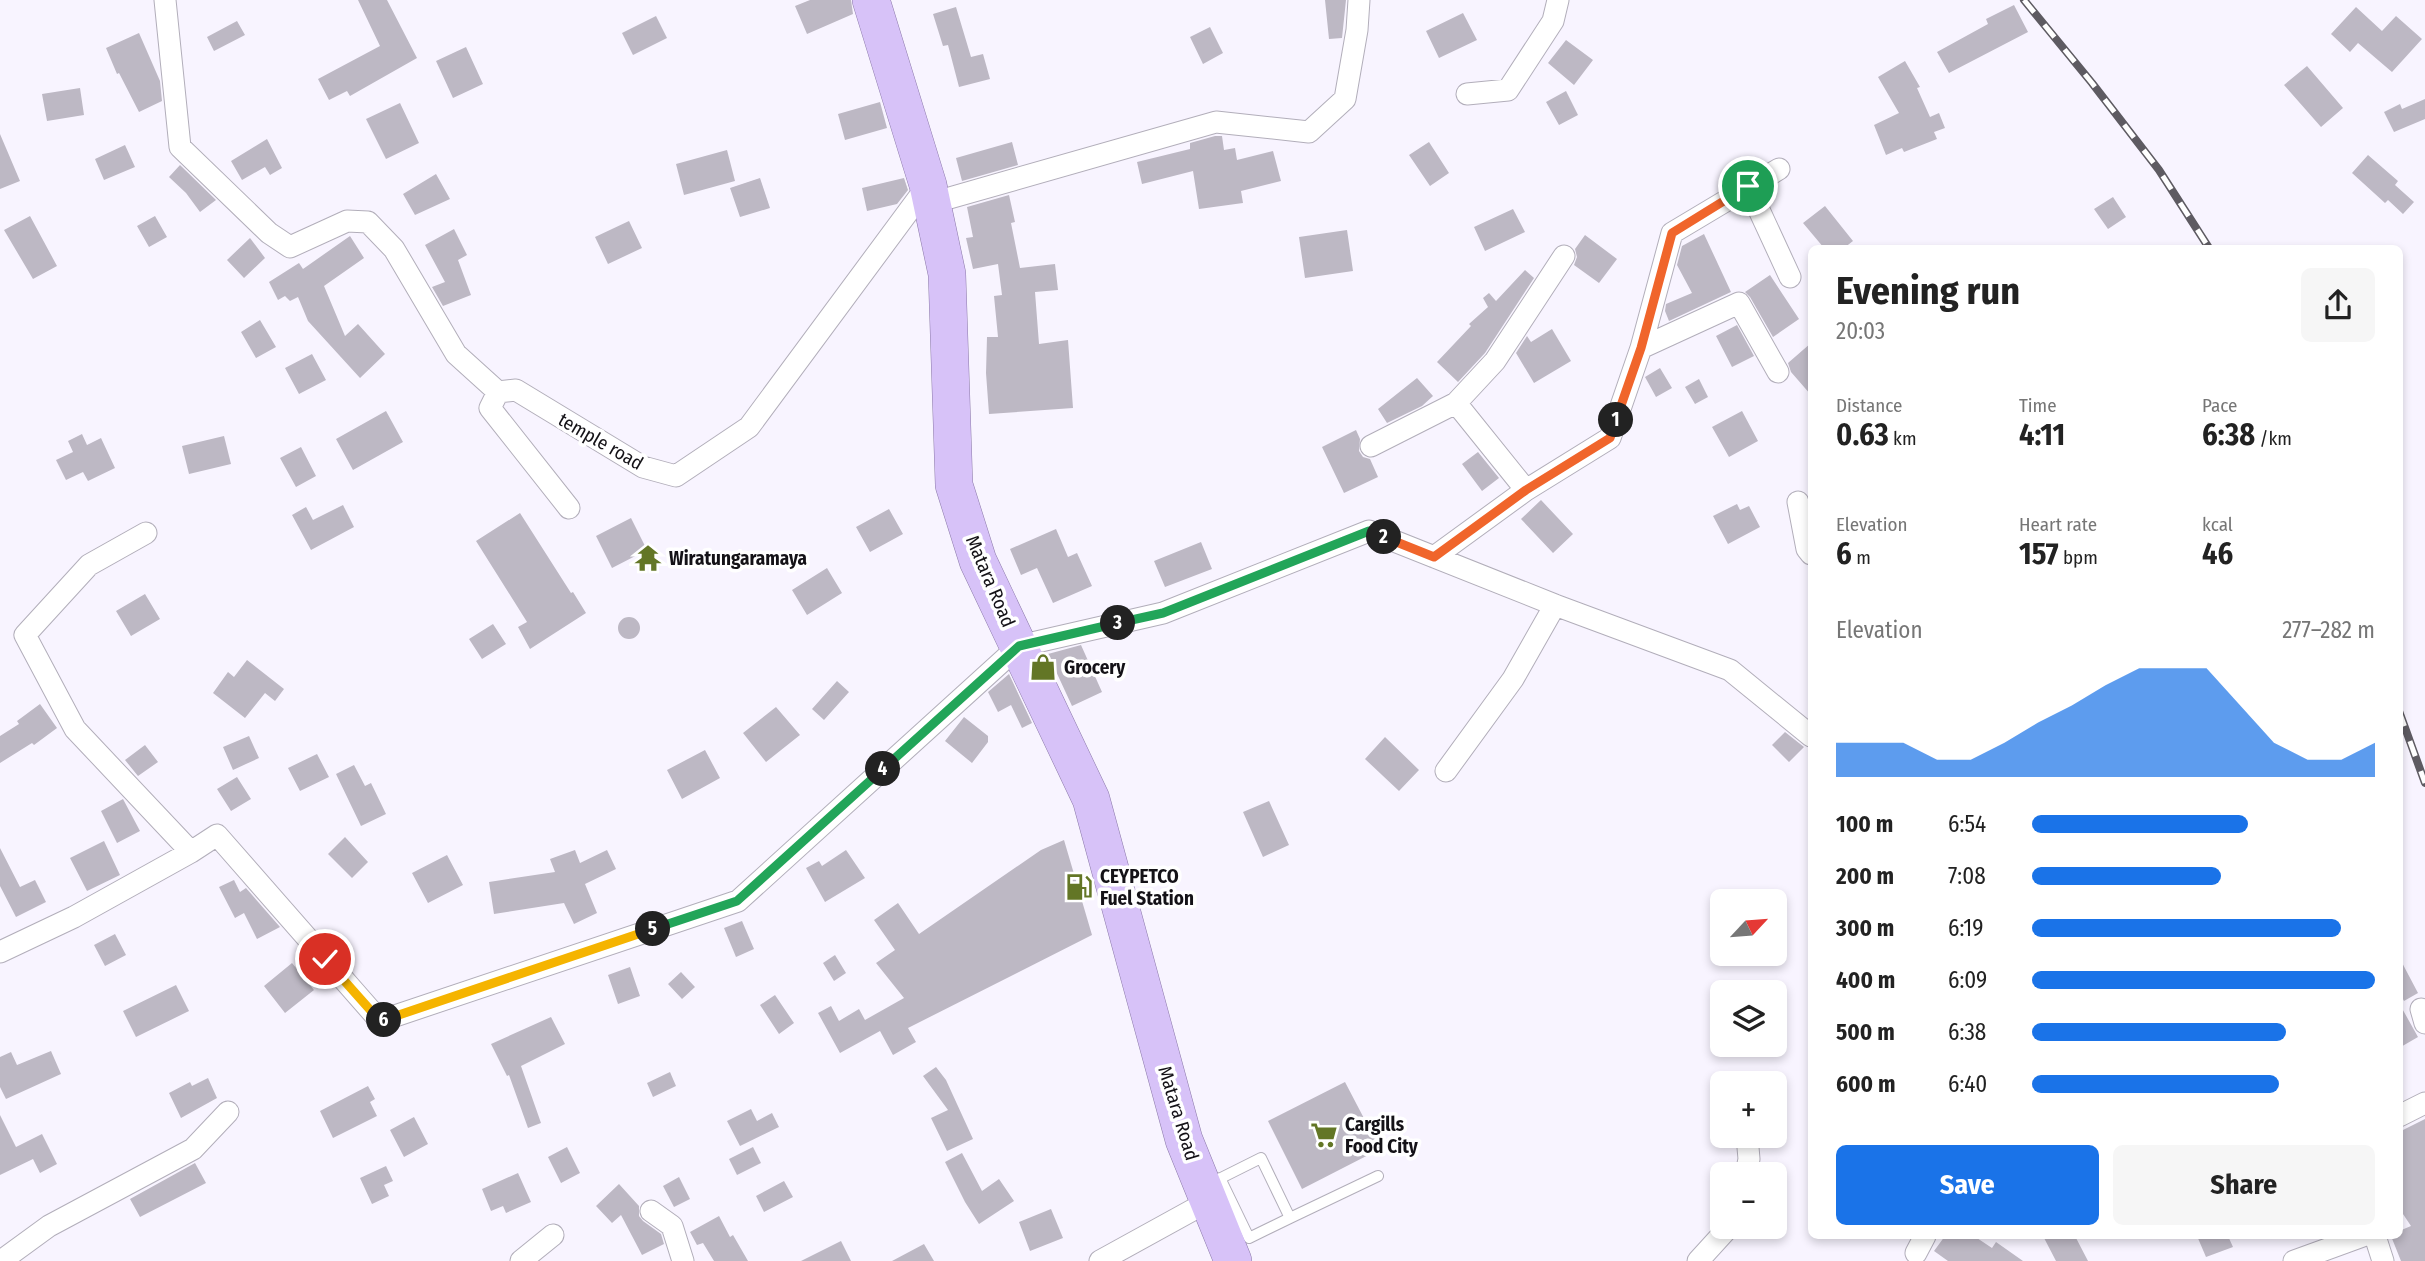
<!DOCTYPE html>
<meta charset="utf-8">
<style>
body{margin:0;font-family:"Fira Sans Condensed",sans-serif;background:#f6f6f6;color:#222;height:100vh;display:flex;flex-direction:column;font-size:26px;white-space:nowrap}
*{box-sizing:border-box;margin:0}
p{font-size:23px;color:#767676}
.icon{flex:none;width:38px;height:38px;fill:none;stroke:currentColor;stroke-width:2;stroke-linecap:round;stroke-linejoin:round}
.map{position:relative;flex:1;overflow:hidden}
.side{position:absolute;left:1808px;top:245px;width:595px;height:994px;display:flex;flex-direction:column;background:#fff;border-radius:10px;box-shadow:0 4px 10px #0003}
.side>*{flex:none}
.needle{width:46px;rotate:64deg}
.buttons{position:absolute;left:1710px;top:889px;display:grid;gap:14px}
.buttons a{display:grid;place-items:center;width:77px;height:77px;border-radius:10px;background:#fff;box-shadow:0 4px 10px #0003;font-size:35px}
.pin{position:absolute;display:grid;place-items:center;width:60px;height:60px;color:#fff;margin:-30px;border:4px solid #fff;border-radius:50%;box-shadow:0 2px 7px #0007}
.km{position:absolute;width:35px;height:35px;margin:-18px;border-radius:50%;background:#222;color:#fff;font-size:19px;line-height:35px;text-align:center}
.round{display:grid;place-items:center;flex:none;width:74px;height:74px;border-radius:10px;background:#f6f6f6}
.head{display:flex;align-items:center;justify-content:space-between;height:119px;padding:0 28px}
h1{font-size:38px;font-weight:700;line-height:52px}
.figures{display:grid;grid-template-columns:repeat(3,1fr);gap:10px;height:119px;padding:7px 28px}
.figures div{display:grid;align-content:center}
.figures b{font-size:30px;font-weight:700}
.figures small{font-size:19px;font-weight:400}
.figures p{font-size:19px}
.chart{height:196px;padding:14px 28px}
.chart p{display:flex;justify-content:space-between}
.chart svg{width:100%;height:126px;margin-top:7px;fill:#1a73e8;opacity:.7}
.button{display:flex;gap:14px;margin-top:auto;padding:14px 28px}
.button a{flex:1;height:80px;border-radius:10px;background:#1a73e8;color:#fff;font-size:28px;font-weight:700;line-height:80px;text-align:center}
.button a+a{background:#f6f6f6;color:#222}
ul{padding:0 28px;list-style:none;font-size:23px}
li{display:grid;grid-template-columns:112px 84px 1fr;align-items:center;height:52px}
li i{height:18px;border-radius:9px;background:#1a73e8}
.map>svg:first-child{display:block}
.building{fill:#bdb8c4}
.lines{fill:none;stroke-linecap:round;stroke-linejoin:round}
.service-casing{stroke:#b2aeba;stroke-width:12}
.minor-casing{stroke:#b2aeba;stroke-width:23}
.trunk-casing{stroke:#8c7aa9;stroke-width:38}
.service{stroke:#fff;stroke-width:10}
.minor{stroke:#fff;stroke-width:21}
.trunk{stroke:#d7c2f8;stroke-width:37}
.rail-casing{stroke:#5e5b62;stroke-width:8}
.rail{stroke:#fff;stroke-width:5;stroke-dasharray:16;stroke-linecap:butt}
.split-1-casing{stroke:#fff;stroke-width:14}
.split-2-casing{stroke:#fff;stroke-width:14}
.split-3-casing{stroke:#fff;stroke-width:14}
.split-4-casing{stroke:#fff;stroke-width:14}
.split-5-casing{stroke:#fff;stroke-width:14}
.split-6-casing{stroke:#fff;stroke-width:14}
.split-7-casing{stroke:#fff;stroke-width:14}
.split-1{stroke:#f0652b;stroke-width:9}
.split-2{stroke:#f0652b;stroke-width:9}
.split-3{stroke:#22a559;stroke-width:9}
.split-4{stroke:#22a559;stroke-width:9}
.split-5{stroke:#22a559;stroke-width:9}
.split-6{stroke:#f5b400;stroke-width:9}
.split-7{stroke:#f5b400;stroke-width:9}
.labels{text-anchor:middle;stroke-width:7;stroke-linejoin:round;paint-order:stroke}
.street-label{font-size:19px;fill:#141217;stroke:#fff}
.poi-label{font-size:19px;font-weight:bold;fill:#141217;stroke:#fff;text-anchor:start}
</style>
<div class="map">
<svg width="2425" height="1261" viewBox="0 0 2425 1261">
<rect width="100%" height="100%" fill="#f8f4ff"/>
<path class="building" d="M358,0H387L417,58L350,96L347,91L329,100L318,79L380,46Z
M810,0H851L853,14L807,34L795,6Z
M1325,0H1346L1342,38L1329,39Z
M2014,5L2028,32L1949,73L1937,52L1988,24L1986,19Z
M956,7L971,57L983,54L990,79L959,87L948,45L943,46L933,14Z
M2356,7L2382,31L2396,16L2422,39L2392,72L2358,43L2350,52L2331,34Z
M1463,13L1477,40L1439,58L1426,31Z
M656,16L667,38L633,55L622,33Z
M237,21L245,35L214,51L207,37Z
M1210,27L1223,53L1203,64L1190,37Z
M139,33L160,81L162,101L139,112L119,73L117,74L106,48Z
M1566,40L1593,60L1574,85L1548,63Z
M466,47L483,84L453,98L436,61Z
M1905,61L1920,87L1917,88L1930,117L1939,113L1945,128L1934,132L1937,139L1904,152L1902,148L1886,155L1874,125L1899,113L1878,77Z
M2307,66L2343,108L2321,127L2284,85Z
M80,88L84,115L47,121L42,94Z
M1566,91L1578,115L1559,125L1546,102Z
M2425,99V119L2394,132L2384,112L2400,104L2402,109Z
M880,102L887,128L845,140L838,114Z
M400,103L419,143L386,159L366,119Z
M0,134L20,181L0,189Z
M1215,136H1222L1224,150L1235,148L1237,160L1273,151L1281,181L1241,191L1243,203L1199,209L1193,171L1142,184L1137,162L1190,149V143Z
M267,139L282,168L270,175L265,167L242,180L231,161Z
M1012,142L1018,165L962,181L956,158Z
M1429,142L1449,173L1430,186L1409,155Z
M125,145L135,167L104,180L95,159Z
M727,150L735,181L684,195L676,164Z
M2368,155L2398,181L2395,185L2414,202L2403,214L2388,200L2385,203L2352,173Z
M180,165L216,200L200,212L186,193L169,177Z
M436,174L450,199L415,215L403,194Z
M760,178L770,208L740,217L730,188Z
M904,178L908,190L897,204L867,211L862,188Z
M1009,195L1015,222L1011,223L1020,268L1055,264L1058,290L1035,292L1039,344L1068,340L1073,408L989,414L986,373L987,337H998L994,296L1002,295L998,264L973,269L966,238L973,237L967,207Z
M2113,197L2126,217L2108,229L2094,209Z
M1825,206L1853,241L1844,248H1824L1803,223Z
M1513,209L1525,232L1485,251L1474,227Z
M30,216L57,266L33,279L4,230Z
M155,216L167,237L149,247L137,226Z
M629,221L642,248L608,264L595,237Z
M454,229L467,255L458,260L471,295L443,306L432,287L445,282L425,245Z
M1347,230L1353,271L1305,278L1299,237Z
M1704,234L1731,292L1669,321L1665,311L1666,304L1692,293L1677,265L1682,246Z
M1585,235L1617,259L1599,283L1574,265L1577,257L1575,249Z
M350,236L364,258L324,286L345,336L358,324L385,354L360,378L308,321L298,297L290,301L285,296L278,300L269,282L299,263L303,269Z
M250,238L265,258L244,278L227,260Z
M1525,270L1534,278L1485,353L1458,382L1437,362L1471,326L1469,324L1488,307L1483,298L1489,293L1496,301Z
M1770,275L1799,319L1773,337L1750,297L1745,292Z
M260,320L276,347L256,358L241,332Z
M1737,325L1754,356L1732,367L1716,336Z
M1552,329L1571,361L1534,383L1516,353L1527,336L1531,342Z
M1811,343V395L1791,372L1788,363Z
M312,354L326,380L299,394L285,368Z
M1660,368L1672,388L1656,397L1645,377Z
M1417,378L1433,396L1422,406L1387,423L1378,409Z
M1699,379L1708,397L1695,404L1685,387Z
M386,411L403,442L353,470L336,439Z
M1742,411L1758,441L1729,457L1712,427Z
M1356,430L1360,439L1359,451L1363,457L1370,459L1378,477L1344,493L1322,447Z
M82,434L87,445L101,438L115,468L88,481L83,472L66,480L56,460L73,452L68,441Z
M224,436L231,464L189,474L182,446Z
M301,447L316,476L296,487L280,458Z
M1478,452L1499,478L1482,491L1462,464Z
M1541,500L1573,534L1553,553L1521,519Z
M1737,504L1740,510L1749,506L1760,527L1728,544L1713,516Z
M343,505L354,527L311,550L292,515L306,507L313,520Z
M889,509L903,534L870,552L856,527Z
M520,513L571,593L573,592L586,613L530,649L518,627L527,622L476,541Z
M631,518L647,550L612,568L596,536Z
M1056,529L1068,557L1077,553L1092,586L1053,603L1037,568L1021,575L1010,549Z
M1201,542L1212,569L1165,587L1154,561Z
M827,568L842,593L807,615L792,590Z
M145,594L160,619L131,636L116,611Z
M618 628a11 11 0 1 1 22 0a11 11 0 1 1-22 0Z
M493,624L506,644L482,659L469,639Z
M1081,645L1102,692L1072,706L1048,654Z
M247,660L284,689L275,701L265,693L245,718L213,693L228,672L234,677Z
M1009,674L1032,723L1022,728L1011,705L998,712L988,692Z
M837,681L849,692L824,720L812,709Z
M40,704L57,728L34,745L32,743L0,763V736L19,724L17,721Z
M776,707L800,735L766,762L743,733Z
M964,717L988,736V742L972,763L945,741Z
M1785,732L1804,747L1789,762L1772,745Z
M249,736L259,758L233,770L223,747Z
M1385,737L1419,770L1399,791L1365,759Z
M145,745L158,762L138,776L125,760Z
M705,750L720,778L682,799L667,770Z
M317,754L329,777L300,791L288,768Z
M354,765L365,786L371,783L386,814L361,826L336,774Z
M237,777L251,799L231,811L217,789Z
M123,799L140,831L117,843L101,811Z
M1269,801L1289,845L1263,857L1243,812Z
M345,837L368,862L352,878L328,854Z
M1064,840L1092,935L908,1028L916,1042L893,1055L880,1031L840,1053L818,1013L831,1006L839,1021L859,1009L865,1020L904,998L876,963L895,950L874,920L898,903L919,934L1041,850Z
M104,841L120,875L87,891L70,858Z
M0,848L20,887L35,880L46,902L16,917L0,886Z
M575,850L580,863L607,850L616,869L585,884L597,913L574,924L564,903L494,914L489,882L555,872L550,859Z
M846,850L865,878L825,902L806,868L819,861L822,866Z
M447,855L463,885L428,903L412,873Z
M234,880L240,892L246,888L280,927L257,939L244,913L235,918L219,887Z
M742,921L754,949L736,957L724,928Z
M115,934L126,955L105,966L94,945Z
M835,955L846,973L834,981L823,963Z
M2399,957L2418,993L2404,1001L2399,992Z
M292,963L314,990L285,1013L264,986Z
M630,967L640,996L618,1004L608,975Z
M681,972L695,987L682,999L668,984Z
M176,985L189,1011L136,1037L123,1011Z
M775,995L794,1023L779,1034L760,1005Z
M2399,1003L2418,1037L2399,1048Z
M551,1017L565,1044L521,1066L541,1123L528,1128L509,1075L507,1076L491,1044Z
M51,1051L61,1074L6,1099L0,1087V1057L11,1052L17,1065Z
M936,1067L946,1080L973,1139L947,1151L931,1118L948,1110L923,1076Z
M670,1072L676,1086L653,1097L647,1083Z
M208,1078L217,1098L181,1118L169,1093L190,1082L192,1086Z
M1345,1082L1380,1149L1302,1189L1268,1121Z
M368,1086L375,1099L370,1102L377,1116L333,1138L320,1111Z
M751,1109L757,1121L772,1113L779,1127L740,1146L727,1121Z
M0,1115L16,1147L42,1134L57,1164L40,1173L33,1159L0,1175Z
M414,1117L428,1144L404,1157L390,1130Z
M2425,1119V1261H2401L2391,1236H2399V1231L2411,1226L2399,1208V1132Z
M567,1147L580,1173L561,1183L548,1157Z
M753,1147L761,1163L737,1175L729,1159Z
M962,1153L982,1191L999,1179L1014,1201L979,1224L965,1202L945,1162Z
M195,1163L206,1183L140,1217L130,1199Z
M386,1166L393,1181L384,1185L389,1196L372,1204L360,1178Z
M518,1173L531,1202L506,1213L503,1206L491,1211L482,1189Z
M679,1177L690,1199L674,1207L663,1186Z
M784,1181L793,1197L764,1212L756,1196Z
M619,1184L639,1206V1216L643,1221L661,1234L664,1244L642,1255L621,1215L612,1223L596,1206Z
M1051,1209L1063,1238L1030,1251L1019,1222Z
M719,1216L730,1237L733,1235L748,1261H714L703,1243L697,1245L690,1232Z
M1945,1236H1974L1992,1248L1996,1242L2023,1261H1948L1934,1251Z
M2043,1236H2075L2088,1261H2056Z
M2197,1236H2228L2233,1247L2206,1257Z
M841,1241L851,1261H801Z
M924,1244L934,1261H892Z"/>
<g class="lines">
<defs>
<path id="service" d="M1209,1184L1261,1158L1290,1218L1249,1238L1220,1178
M1290,1218L1378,1176"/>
<path id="minor" d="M165,0L180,147L269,233L290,247L347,221L368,222L394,249L456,354L498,392
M1467,94L1508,90L1553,21L1558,0
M1748,186L1790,277
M932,203L1216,122L1309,132L1345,99L1357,30L1359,0
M1641,348L1739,303L1778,372
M1371,446L1456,403
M1526,490L1456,403L1495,361L1564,256
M1798,502L1807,549L1811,554
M569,508L490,408L498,392L516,390L643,467L676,476L749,427L928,185
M146,533L89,565L25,635L75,729L191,852L217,835L380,1021L738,901L1019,646L1163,613L1369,531L1555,605L1730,670L1811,736
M1434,557L1526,490L1610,438L1641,348L1672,233L1779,169
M1446,771L1513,679L1555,605
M0,952L74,917L191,852
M2421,1009L2425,1023
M2399,1116L2425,1103
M1746,1174L1749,1159L1747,1136
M651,1211L672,1226L683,1261
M2375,1236L2383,1261
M1916,1253L1925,1236
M1,1261L49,1226L193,1149L228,1112
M521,1261L553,1235
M1100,1261L1209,1201
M1698,1261L1729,1227
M2294,1261L2363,1236"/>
<path id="trunk" d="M871,0L928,185L947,274L954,485L978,561L1091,799L1184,1140L1233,1261"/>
</defs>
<use href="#service" class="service-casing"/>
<use href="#minor" class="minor-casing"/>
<use href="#trunk" class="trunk-casing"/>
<use href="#service" class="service"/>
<use href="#minor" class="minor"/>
<use href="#trunk" class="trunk"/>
<defs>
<path id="rail" d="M2024,0L2092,83L2159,170L2209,248
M2399,711L2425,783"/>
</defs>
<use href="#rail" class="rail-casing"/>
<use href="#rail" class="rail"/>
</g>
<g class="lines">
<defs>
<path id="split-1" d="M1616,420L1641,348L1672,233L1748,186"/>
<path id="split-2" d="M1384,537L1434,557L1526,490L1610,438L1616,420"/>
<path id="split-3" d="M1118,623L1163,613L1369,531L1384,537"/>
<path id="split-4" d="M883,769L1019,646L1118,623"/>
<path id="split-5" d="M653,929L737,901L883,769"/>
<path id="split-6" d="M384,1020L653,929"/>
<path id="split-7" d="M325,959L380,1021L384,1020"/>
</defs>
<use href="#split-1" class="split-1-casing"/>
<use href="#split-2" class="split-2-casing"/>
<use href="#split-3" class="split-3-casing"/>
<use href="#split-4" class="split-4-casing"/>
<use href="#split-5" class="split-5-casing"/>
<use href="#split-6" class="split-6-casing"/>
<use href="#split-7" class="split-7-casing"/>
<use href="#split-1" class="split-1"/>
<use href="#split-2" class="split-2"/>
<use href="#split-3" class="split-3"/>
<use href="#split-4" class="split-4"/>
<use href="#split-5" class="split-5"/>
<use href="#split-6" class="split-6"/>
<use href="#split-7" class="split-7"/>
</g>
<defs>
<symbol id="temple-bare" viewBox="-9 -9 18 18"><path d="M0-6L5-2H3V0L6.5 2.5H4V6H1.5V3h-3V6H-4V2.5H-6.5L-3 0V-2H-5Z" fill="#637626" stroke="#fff" stroke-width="2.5" paint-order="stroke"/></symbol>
<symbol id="shop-bare" viewBox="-9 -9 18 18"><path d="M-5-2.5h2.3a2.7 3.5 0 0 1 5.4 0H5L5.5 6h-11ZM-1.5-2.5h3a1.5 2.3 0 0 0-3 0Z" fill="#637626" stroke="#fff" stroke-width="2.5" paint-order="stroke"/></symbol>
<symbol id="fuel-bare" viewBox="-9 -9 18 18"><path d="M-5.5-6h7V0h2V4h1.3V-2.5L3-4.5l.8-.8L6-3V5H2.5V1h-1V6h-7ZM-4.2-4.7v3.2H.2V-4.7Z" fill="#637626" stroke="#fff" stroke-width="2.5" paint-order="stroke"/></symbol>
<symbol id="supermarket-bare" viewBox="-9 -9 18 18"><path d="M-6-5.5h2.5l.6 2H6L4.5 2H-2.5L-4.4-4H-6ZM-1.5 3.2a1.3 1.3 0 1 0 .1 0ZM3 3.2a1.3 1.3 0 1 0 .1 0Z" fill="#637626" stroke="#fff" stroke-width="2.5" paint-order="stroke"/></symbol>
</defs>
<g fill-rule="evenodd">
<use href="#temple-bare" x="629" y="539" width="38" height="38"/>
<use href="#shop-bare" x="1024" y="648" width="38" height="38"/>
<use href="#fuel-bare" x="1060" y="868" width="38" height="38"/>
<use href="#supermarket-bare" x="1305" y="1116" width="38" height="38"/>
</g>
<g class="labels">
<g class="street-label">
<text transform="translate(601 441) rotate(30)" y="7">temple road</text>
<text transform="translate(991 581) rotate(67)" y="7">Matara Road</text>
<text transform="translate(1179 1113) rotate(73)" y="7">Matara Road</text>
</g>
<g class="poi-label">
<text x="669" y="565">Wiratungaramaya</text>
<text x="1064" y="674">Grocery</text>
<text x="1100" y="883">CEYPETCO<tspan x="1100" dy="22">Fuel Station</tspan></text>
<text x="1345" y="1131">Cargills<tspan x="1345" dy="22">Food City</tspan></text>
</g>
</g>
</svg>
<div class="buttons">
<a><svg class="needle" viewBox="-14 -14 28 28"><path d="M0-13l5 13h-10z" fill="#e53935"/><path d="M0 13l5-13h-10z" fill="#767676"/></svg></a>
<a><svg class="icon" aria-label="layers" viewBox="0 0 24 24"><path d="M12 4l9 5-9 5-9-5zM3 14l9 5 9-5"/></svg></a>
<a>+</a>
<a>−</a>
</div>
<div class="pin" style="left:1748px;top:186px;background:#1e9e55"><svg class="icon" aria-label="arrive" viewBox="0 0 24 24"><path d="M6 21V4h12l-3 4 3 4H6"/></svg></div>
<div class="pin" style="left:325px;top:959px;background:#d93025"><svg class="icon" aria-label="check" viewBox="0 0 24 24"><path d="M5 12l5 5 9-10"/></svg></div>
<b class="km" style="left:1616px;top:420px">1</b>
<b class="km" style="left:1384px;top:537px">2</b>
<b class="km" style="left:1118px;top:623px">3</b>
<b class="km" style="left:883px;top:769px">4</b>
<b class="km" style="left:653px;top:929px">5</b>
<b class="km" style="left:384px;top:1020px">6</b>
<section class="side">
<div class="head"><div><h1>Evening run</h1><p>20:03</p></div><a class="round"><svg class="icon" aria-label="share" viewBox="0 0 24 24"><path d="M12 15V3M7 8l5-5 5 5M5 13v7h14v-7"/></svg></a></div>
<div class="figures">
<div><p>Distance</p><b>0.63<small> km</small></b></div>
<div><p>Time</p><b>4:11</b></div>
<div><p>Pace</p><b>6:38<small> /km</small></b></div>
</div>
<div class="figures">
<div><p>Elevation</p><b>6<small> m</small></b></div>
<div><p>Heart rate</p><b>157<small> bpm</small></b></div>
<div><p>kcal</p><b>46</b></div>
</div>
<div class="chart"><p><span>Elevation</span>277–282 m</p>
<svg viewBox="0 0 160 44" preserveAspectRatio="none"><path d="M0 44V32L10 32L20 32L30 38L40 38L50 32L60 25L70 19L80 12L90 6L100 6L110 6L120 19L130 32L140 38L150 38L160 32V44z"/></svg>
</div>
<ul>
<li><b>100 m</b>6:54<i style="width:63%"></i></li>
<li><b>200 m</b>7:08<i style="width:55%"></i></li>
<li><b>300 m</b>6:19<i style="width:90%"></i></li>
<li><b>400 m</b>6:09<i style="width:100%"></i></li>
<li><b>500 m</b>6:38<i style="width:74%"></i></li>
<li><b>600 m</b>6:40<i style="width:72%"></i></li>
</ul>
<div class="button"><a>Save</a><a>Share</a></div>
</section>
</div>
